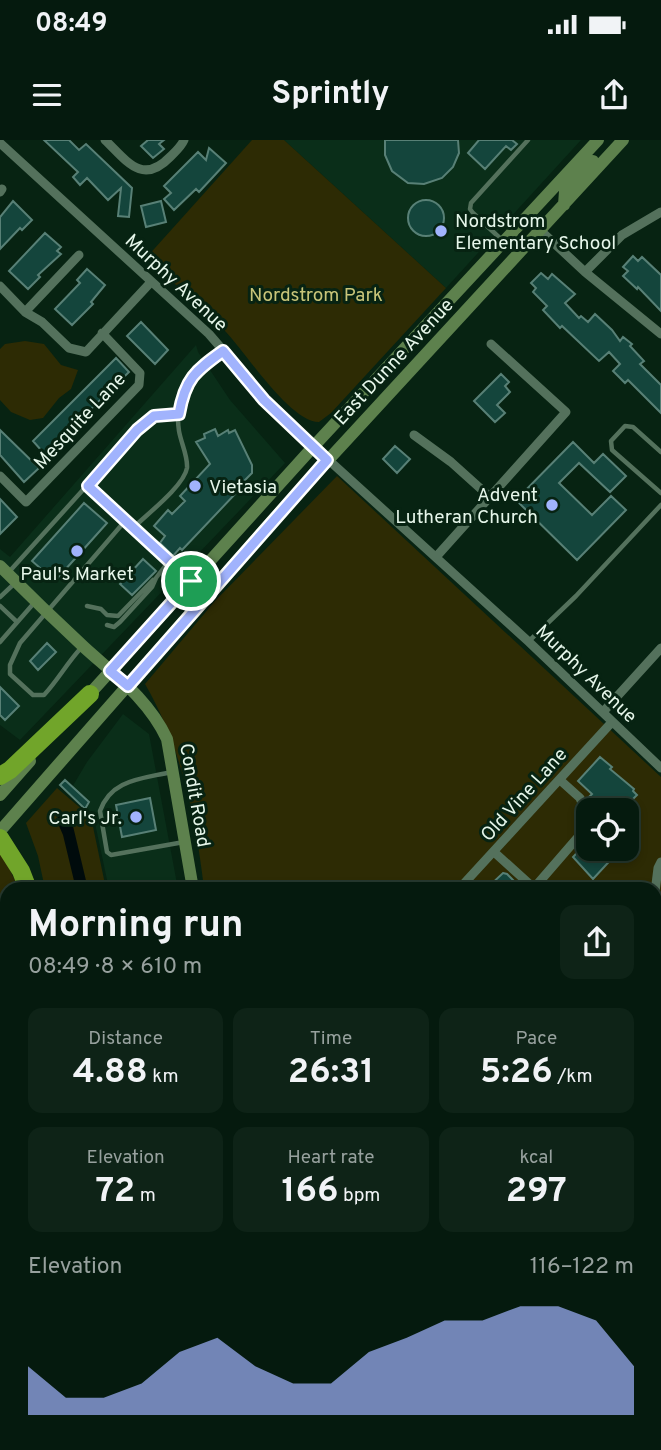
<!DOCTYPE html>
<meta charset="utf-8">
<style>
body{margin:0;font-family:Overpass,sans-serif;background:#0e2317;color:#f1f3f6;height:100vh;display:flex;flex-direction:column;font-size:26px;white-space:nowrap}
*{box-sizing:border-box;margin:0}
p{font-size:23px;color:#97a19e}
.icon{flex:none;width:38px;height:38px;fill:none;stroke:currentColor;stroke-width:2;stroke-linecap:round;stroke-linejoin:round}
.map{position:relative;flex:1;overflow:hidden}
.sheet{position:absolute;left:0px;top:742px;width:662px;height:569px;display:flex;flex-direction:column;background:#051a0e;border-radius:21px 21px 0 0;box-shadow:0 4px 10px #0003,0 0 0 2px #26382e}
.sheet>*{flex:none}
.buttons{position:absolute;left:576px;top:658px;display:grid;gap:14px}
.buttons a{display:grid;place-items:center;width:63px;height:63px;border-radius:14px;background:#051a0e;box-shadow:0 4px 10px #0003,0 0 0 2px #26382e;font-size:35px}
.pin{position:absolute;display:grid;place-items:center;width:60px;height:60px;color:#fff;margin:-30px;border:4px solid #fff;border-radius:50%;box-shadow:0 2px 7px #0007}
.round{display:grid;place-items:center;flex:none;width:74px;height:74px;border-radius:14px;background:#0e2317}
.head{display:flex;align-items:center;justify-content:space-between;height:119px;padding:0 28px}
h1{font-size:38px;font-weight:700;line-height:52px}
.metrics{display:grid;grid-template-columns:repeat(3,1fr);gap:10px;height:119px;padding:7px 28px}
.metrics div{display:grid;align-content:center;border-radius:14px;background:#0e2317;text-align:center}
.metrics b{font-size:35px;font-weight:700}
.metrics small{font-size:19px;font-weight:400}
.metrics p{font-size:19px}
.chart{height:196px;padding:14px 28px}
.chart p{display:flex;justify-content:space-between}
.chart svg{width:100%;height:126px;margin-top:7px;fill:#a1b3fd;opacity:.7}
.status{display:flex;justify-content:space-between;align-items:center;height:49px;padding:0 35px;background:#051a0e;direction:ltr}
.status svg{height:19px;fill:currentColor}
header{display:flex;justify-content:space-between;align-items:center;height:91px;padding:0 28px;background:#051a0e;font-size:32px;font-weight:700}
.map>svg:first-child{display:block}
.built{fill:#0a2e19}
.green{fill:#2d2b04;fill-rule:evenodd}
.water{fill:#000b0c}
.building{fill:#14453c;stroke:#588076;stroke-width:2}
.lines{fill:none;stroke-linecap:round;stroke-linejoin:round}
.lane{stroke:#54715c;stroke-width:4.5}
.street{stroke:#54715c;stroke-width:9}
.secondary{stroke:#5d814d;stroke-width:12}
.highway{stroke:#71a52a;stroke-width:18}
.route-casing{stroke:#fff;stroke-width:14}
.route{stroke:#a1b3fd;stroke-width:9}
.poi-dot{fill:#a1b3fd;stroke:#072312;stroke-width:2.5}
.labels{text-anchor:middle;stroke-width:6;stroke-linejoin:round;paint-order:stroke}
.poi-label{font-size:19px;fill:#e6f6ea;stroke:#072312;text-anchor:start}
.street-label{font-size:19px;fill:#e6f6ea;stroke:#072312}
.park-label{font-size:19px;fill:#c8c579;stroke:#072312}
</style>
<div class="status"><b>08:49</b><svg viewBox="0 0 49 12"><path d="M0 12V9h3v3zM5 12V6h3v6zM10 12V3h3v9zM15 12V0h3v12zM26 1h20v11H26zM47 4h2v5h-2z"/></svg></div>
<header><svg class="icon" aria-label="menu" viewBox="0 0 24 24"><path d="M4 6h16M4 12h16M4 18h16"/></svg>Sprintly<svg class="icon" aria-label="share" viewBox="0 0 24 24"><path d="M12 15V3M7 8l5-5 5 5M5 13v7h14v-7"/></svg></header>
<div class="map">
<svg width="661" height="1310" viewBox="0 0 661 1310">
<rect width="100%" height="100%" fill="#072312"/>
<path class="built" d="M284,0H581L446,148Z
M196,205L198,212L230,260L285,323L20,600L0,585V409L10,417Z
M123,574L149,594L178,749H109L93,674L68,654L87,622Z
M655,1286L661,1292V1310H433L427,1304H654Z"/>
<path class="green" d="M252,0H284L446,148L331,273L319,282C290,282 246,213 226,192C201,166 172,142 146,118Z
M25,201L44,204L61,225L78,230L71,249L59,258L43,278L30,280L11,272L0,260V209L5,204Z
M337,336L661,637V1083L655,1090L654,749H204C196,678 181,606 145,544L215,461ZM588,670H626V709H588Z
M57,648L91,677L106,749H45L38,716L26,683Z
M0,709L19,749H7V804L0,799Z
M0,824L7,833V904L0,911Z
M7,930V1022L0,1016V935Z
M661,1108V1280L654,1274V1115Z
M7,1236V1304H171L178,1310H0V1243Z"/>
<path class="water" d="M61,674L73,686L88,749H76L63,695L56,679Z"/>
<path class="building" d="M44,0H69L79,10L86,4L132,48L129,77L118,76L121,48L108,60L87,38L80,45L73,37L78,32Z
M148,0H164L159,4L164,9L153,18L141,6Z
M385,0H458L459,13L453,27L442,38L424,44L408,43L392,31L385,15Z
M479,0H512L517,4L511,10L506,6L485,29L468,13Z
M209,8L226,23L199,52L196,49L174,70L164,59L171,53L164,46L198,12L206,20Z
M408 78a18 18 0 1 1 36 0a18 18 0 1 1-36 0Z
M13,61L32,80L22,90L20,88L0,109V77Z
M161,61L166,82L146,87L141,66Z
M45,93L61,107L57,111L61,114L38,135L40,137L28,149L9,131Z
M633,116L638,121L642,117L661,135V171L638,147L637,149L623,136L628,131L623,127Z
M87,129L105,145L91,162L93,164L72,185L55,169L80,143L77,140Z
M541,133L548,139L552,134L575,154L565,163L579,178L581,176L588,182L595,174L612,190L620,201L623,197L632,204L630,206L644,221L640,224L661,245V273L628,240L625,243L613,231L620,224L609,212L599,221L562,186L560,188L543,170L547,166L533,152L536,148L531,143Z
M141,182L168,210L155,224L127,196Z
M116,218L129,232L90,270L48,318L33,301Z
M501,234L509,242L505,246L510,252L497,265L505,273L495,282L474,261Z
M215,289L218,296L228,290L229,293L235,290L252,325V333L235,350L237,352L182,410L180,408L173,416L160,403L165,396L154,386L168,370L172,374L185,361L180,356L210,324L196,302L205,298L204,294Z
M0,290L39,328L24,342L0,315Z
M573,302L594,323L603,314L626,336L610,352L579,323L559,343L592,375L611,356L626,370L577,420L516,360Z
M395,306L410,319L397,333L383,319Z
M0,359L17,377L0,394Z
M84,363L107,383L55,441L32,421Z
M143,419L156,431L132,455L120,444Z
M47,503L56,512L38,530L30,521Z
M0,547L19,566L5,580L0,575Z
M600,617L612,627L610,629L634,649L633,651L637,655L626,666L623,664L618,670H606L598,665L589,657L592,654L578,641Z
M65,640L89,662L85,669L60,645Z
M150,658L156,690L122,697L116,665Z
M588,701V709H612L617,713L593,739L573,717Z
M503,733L507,734L522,749H486Z"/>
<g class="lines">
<path class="lane" d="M502,100L473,73L470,69L471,63L528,0
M661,312L633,287L625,286L611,301L612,310L661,353
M88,346L190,441
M133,388C146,375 184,346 187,328C188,316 181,303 179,291C173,254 195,231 223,211
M8,433L137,290L154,276L179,274
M0,457L15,443
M0,466L17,482
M87,466L101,469L107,475L118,476L153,440
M107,485L114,487L120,482L152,447L156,438L169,421
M529,501L576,456L661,365
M0,502L34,463
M81,508C67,523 58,540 44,555H33L10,534V525L20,503L125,381
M171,632C142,639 111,639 100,671L107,712L111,715L184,702
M654,1240L661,1233
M541,1304L547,1310
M625,1304L631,1310
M598,1310L603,1304"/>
<path class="street" d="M105,0C126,20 142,46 170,17C175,12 181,7 184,0
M0,3L209,194L279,275L529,502L661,628
M0,52L2,49
M541,91L585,132L661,194
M585,132L622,95L661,72
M0,146L25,172L42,182L69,208L86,212L151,142
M25,172L79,115
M414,295L451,322L491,358
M0,336L26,362L139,245L140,233L102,193
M436,417L566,272L491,204
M603,572L661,508
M494,712L535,749
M534,748L579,696L584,668L580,658L560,640
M459,749L612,582
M654,760L658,728L661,722
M657,900L661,896
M654,989L661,995
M654,1097L661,1090"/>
<path class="secondary" d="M564,65L565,51L593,21
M0,426C28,454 56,481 85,508C116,536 149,560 167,599L193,749
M86,558L313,307L598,0
M0,655L30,621
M0,691L272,381L623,0
M654,1275L661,1281"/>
<path class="highway" d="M0,636L10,630L90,554
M0,698L21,731L28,749
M0,808L7,814
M0,927L7,922
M0,1037L7,1044
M0,1106L7,1113
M0,1139L7,1143
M214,1304L221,1310
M290,1304L297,1310
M324,1304L330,1310"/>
</g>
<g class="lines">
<defs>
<path id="route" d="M223,211L264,260L327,320L128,546L110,531L191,441L88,346L137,290L154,276L179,274C185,239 195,231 223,211Z"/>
</defs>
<use href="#route" class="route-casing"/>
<use href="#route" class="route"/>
</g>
<g class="poi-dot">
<circle cx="441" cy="91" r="7"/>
<circle cx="195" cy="346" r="7"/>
<circle cx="552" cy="365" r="7"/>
<circle cx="77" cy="411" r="7"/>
<circle cx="136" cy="677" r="7"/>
</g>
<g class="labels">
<g class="poi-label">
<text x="455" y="87">Nordstrom<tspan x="455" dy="22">Elementary School</tspan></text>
<text x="209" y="353">Vietasia</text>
<text x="538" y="361" text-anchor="end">Advent<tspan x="538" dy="22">Lutheran Church</tspan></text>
<text x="77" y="440" text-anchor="middle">Paul's Market</text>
<text x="122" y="684" text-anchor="end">Carl's Jr.</text>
</g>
<g class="street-label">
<text transform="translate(177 142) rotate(43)" y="7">Murphy Avenue</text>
<text transform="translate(393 221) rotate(-47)" y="7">East Dunne Avenue</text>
<text transform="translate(79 280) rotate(-47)" y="7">Mesquite Lane</text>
<text transform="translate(587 533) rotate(44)" y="7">Murphy Avenue</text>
<text transform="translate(523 654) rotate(-48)" y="7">Old Vine Lane</text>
<text transform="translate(196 655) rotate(80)" y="7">Condit Road</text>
</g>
<g class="park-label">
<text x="316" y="161">Nordstrom Park</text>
</g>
</g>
</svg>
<div class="buttons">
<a><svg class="icon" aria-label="locate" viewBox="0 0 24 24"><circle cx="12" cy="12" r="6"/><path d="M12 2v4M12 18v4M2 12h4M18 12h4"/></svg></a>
</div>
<div class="pin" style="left:191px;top:441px;background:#1e9e55"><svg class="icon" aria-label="arrive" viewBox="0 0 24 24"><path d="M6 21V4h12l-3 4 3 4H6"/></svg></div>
<section class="sheet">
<div class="head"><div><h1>Morning run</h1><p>08:49 · 8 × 610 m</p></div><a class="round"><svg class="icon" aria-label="share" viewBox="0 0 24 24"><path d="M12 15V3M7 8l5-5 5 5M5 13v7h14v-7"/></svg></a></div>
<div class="metrics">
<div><p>Distance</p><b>4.88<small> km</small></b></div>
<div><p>Time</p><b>26:31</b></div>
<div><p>Pace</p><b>5:26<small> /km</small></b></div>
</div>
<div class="metrics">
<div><p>Elevation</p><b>72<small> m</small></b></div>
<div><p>Heart rate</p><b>166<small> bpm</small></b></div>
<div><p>kcal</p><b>297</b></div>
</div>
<div class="chart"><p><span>Elevation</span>116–122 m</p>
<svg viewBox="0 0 160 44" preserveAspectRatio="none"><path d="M0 44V27L10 38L20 38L30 33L40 22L50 17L60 27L70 33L80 33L90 22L100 17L110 11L120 11L130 6L140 6L150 11L160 27V44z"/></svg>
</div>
</section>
</div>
